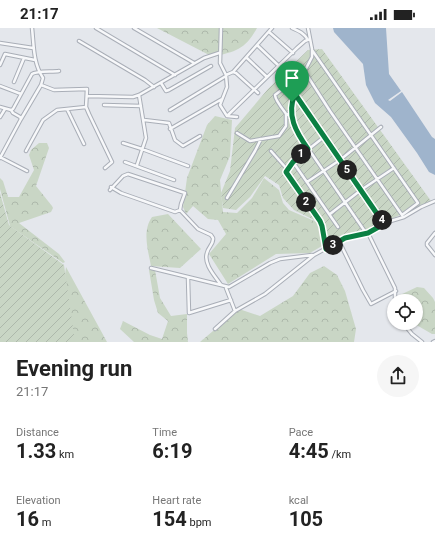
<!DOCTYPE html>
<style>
body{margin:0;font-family:Roboto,sans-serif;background:#f6f6f6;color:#222;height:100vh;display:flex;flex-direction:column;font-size:15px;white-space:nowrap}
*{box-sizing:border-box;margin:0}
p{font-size:13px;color:#767676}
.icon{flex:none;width:22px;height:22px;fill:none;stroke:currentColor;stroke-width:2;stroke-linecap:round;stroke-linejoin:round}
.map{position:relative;height:314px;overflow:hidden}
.side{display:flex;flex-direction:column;background:#fff;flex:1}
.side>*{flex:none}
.controls{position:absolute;left:387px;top:266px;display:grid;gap:8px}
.controls a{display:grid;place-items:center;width:36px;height:36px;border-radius:50%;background:#fff;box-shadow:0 1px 3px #0004;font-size:20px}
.pin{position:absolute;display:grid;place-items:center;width:34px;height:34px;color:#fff;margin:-41px -17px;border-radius:50% 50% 50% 0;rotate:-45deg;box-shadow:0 0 4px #0007}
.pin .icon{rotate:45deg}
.km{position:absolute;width:20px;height:20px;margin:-10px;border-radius:50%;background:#222;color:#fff;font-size:11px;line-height:20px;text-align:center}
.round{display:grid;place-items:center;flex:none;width:42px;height:42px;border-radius:21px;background:#f6f6f6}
.summary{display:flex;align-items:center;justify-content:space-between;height:68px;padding:0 16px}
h1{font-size:22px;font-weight:700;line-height:30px}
.stats{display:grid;grid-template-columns:repeat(3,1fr);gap:6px;height:68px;padding:4px 16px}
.stats div{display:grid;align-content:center}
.stats b{font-size:20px;font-weight:700}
.stats small{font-size:11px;font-weight:400}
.stats p{font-size:11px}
.status{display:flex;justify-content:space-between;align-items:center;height:28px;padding:0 20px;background:#fff;direction:ltr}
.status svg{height:11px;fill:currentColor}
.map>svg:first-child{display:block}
.forest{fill:url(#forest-crowns)}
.garden{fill:url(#garden-furrows)}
.water{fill:#9fb4cc}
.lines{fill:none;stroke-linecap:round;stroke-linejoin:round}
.minor-casing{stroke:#a9aeb7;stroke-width:4.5}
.minor{stroke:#f7f8fa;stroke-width:2.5}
.route-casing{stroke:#fff;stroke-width:8}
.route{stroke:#0b8043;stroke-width:5}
</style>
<div class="status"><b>21:17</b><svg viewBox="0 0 49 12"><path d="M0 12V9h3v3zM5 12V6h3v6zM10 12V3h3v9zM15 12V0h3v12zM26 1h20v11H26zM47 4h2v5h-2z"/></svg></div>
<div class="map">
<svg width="435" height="314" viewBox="0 0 435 314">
<defs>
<pattern id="forest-crowns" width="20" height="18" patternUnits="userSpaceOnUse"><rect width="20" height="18" fill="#c9d6c5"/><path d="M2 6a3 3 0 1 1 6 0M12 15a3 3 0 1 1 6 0" fill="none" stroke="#adb8ab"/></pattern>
<pattern id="garden-furrows" width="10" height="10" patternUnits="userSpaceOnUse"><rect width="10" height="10" fill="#c9d6c5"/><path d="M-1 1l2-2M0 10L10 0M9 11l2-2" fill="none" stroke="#adb8ab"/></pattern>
</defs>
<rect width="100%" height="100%" fill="#e4e7ec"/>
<path class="forest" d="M157,0H257C245,22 236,23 213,29Z
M215,88L232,92L230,128L220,152L223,184L237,185L252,170L264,150L279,162L283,175L289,182L319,195L322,218L310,225L276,226L228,256L209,226L226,206L218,192L208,191L193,178L186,186L183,179L187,150L207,97Z
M39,115H47L49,120L36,158L52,178L53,180L51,184L19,195L59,226L65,234L63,235L10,198L0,161V150L3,153L8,169H19L34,142L29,127L31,122Z
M168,186L201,221L180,240L151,238C148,222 142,203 152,189Z
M324,238L337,247L345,263L356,301L354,314H200L239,281L260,288L293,268L310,245Z
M66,239L107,314H74L65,247Z
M149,242H155L160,270L171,288L187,286V305L188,314H134L120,301L123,293L150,307L162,311L168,293L158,285L154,272Z
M417,259L424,260L433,270L435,274V306H432L413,295H416V273H399L400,267Z"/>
<path class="garden" d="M322,21L431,173L362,204L324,219L320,195L294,182L283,170L279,157L265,148L250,169L236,182L223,180L221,165L230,143L235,100L268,61L308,22Z
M0,165L9,197L64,237L75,314H0Z"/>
<path class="water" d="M333,0H386L389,46L401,63L388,72L390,73L402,64L432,109L435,111V147L429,144L417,125L391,89L375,75L366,57L363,36L334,4Z"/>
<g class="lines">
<defs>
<path id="minor" d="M32,0C34,18 33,35 43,50L41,57L54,62L87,61L86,79L89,86L112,134L105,140
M96,0L175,47
M134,0L194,35
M221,0L220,35L226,47L227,59L220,77L227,88L237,89
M292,0C299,3 304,5 308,12
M308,0L312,21V29C305,43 290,69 291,83C291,92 295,100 299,107L366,205
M269,4L293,25
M79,13L145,52L154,59
M0,15L33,20
M257,17L279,38
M312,22L418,175L402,187
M247,30L267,49
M0,37L5,26L35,32
M233,44L272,0
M305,44L330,83L402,187
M226,47L233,44L236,45L258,65
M14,54L24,30
M161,55L166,63L169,62L211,38
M0,58L21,66
M284,60L275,67C275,72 284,83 287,87L291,84
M295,66L384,195
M87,68L133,69L139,67L204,30L219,25
M104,77L141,78
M0,79L11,82L13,81L32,46C36,43 52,44 59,43
M67,81L84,116
M170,82L226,48
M227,88L297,20L305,13L310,11
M0,89L5,81
M21,91L41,57
M144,92L169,95L175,112L183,118L200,108
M170,101L222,71
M237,105L250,113L279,108L286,98V86
M123,115L142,121L188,138
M26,123L43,92L57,82L86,79
M271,123L287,141L286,144L320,193L322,198L326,221
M0,129L27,143
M0,130L21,91L20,89L13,85L11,82
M125,134L174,152
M293,134L338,199
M137,137L146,110L139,67
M287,141L300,128L324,109
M307,154L340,132L381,99
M111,159L121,165L175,184L180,182
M110,162L123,148L128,146L185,165L181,176L180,182L198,201L211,207L213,210C214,216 208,219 207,225C203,236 216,249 221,257
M227,170L255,123L261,111
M330,186L361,162L394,140
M368,205L395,260V273
M435,205L427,215V217L435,227
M339,213L363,262L371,276L396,263
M151,240L229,259L270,235L280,231L312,227
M188,250L189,285L231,272
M226,260L235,283
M403,295L412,306L422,314
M215,301L235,283L265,266L314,227L345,210L368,205L384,195L404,189L421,179L435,173
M433,314L435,313"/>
</defs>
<use href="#minor" class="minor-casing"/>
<use href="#minor" class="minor"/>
</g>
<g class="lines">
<defs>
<path id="route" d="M295,66L384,196L368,205L345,210L326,221L322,198L320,193L286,144L293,134L308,121C296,104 286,87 295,66Z"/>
</defs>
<use href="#route" class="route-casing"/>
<use href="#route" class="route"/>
</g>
</svg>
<div class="controls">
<a><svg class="icon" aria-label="locate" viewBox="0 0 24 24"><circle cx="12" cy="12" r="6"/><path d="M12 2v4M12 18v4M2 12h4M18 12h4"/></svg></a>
</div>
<div class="pin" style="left:292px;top:74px;background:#1e9e55"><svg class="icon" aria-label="arrive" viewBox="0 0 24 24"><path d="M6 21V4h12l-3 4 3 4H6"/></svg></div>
<b class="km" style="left:301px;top:126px">1</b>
<b class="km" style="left:306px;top:174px">2</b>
<b class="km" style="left:333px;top:217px">3</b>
<b class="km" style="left:382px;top:192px">4</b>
<b class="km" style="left:347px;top:142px">5</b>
</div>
<section class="side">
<div class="summary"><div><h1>Evening run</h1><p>21:17</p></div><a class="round"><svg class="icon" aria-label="share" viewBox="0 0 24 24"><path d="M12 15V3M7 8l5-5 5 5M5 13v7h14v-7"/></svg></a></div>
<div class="stats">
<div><p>Distance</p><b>1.33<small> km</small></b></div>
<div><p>Time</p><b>6:19</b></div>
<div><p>Pace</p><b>4:45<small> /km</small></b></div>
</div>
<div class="stats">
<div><p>Elevation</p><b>16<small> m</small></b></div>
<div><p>Heart rate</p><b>154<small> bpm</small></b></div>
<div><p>kcal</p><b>105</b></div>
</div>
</section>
